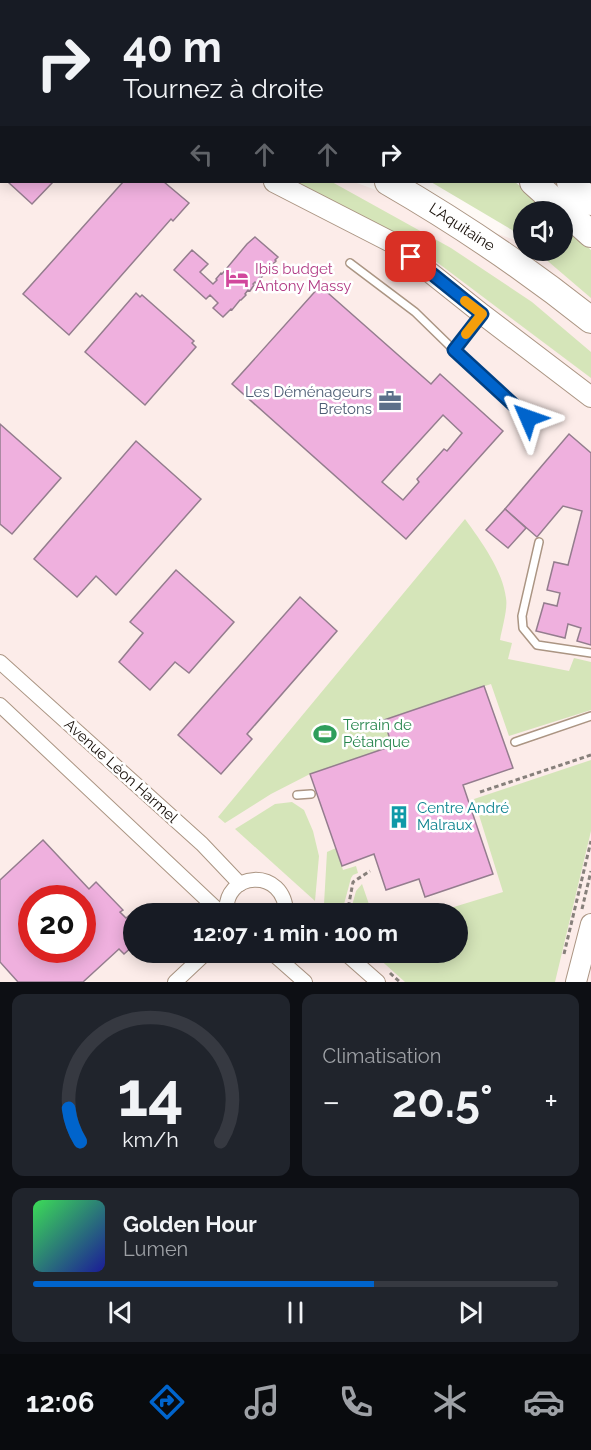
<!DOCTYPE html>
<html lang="fr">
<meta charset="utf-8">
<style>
:root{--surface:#171b24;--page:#20242c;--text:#f1f3f6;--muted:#9ea1a6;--line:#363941;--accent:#0064cc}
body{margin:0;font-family:Raleway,sans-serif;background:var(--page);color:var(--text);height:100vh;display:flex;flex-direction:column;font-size:22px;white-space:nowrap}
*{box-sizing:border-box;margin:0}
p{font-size:20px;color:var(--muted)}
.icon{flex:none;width:33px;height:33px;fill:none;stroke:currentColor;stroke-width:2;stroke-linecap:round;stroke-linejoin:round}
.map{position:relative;height:982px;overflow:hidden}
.panel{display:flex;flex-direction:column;gap:12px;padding:12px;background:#0d0f14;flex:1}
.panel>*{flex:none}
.guide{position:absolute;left:0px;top:0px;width:591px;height:183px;box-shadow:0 3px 15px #0003;background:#171b24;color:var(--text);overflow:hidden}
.controls{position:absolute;left:513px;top:201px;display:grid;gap:12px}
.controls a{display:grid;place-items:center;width:60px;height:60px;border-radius:50%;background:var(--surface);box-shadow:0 3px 15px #0003;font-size:30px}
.speed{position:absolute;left:18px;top:885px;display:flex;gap:12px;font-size:30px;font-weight:700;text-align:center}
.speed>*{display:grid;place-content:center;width:78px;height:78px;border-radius:50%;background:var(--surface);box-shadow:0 3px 15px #0003;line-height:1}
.speed .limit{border:9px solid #d22;background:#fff;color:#111}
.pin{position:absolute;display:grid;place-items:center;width:51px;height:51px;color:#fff;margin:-26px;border-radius:12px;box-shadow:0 3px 9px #0006}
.me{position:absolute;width:66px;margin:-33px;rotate:313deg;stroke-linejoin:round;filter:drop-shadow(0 0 4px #0008)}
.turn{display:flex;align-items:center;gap:21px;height:126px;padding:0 24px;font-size:27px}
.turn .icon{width:78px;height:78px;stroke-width:2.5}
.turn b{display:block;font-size:42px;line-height:51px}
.lanes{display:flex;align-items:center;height:57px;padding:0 24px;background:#0003;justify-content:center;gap:30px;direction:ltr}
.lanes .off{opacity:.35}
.big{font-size:45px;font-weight:700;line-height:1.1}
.panel .card{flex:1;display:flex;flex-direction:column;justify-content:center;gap:9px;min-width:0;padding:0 21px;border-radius:12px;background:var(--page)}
.panel .dial{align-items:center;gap:0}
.dial svg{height:156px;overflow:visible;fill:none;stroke:var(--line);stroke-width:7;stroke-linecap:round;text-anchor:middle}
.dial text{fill:var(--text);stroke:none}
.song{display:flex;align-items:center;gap:18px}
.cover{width:72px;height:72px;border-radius:9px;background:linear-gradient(135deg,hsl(130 70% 55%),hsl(240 70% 35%))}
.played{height:6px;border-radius:3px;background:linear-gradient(90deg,var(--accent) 65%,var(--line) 65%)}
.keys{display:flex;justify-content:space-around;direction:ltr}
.heat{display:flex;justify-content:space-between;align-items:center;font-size:33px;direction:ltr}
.panel .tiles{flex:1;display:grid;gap:12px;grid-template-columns:1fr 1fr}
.card:last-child{grid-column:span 2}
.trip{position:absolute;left:123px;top:903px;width:345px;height:60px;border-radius:30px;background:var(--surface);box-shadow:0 3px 15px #0003;font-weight:700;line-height:60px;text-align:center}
.tab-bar{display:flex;height:96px;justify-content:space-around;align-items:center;background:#090b0e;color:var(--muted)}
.tab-bar .icon{width:42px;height:42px}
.tab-bar .active{color:var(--accent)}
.tab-bar b{font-size:27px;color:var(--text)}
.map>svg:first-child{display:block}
.industrial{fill:#fcece9;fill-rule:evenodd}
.green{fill:#d5e5b9}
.building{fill:#efb0de;stroke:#947d8e;stroke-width:1.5;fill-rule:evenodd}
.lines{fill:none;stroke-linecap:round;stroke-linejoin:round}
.lane-casing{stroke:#ab9583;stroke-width:10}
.street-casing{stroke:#ab9583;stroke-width:16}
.secondary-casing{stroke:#ab9583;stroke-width:22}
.highway-casing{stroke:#ab9583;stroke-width:28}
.path{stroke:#87807b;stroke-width:3;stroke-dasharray:4.5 3;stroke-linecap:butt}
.lane{stroke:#fff;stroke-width:7}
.street{stroke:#fff;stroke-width:14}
.secondary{stroke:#fff;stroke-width:20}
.highway{stroke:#fff;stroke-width:26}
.route-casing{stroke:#004185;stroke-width:15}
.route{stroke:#0064cc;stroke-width:10}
.slow{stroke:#f59e0b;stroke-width:10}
.labels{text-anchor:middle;stroke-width:5;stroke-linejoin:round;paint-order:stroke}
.street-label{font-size:15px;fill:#160e08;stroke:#fff}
.hotel-label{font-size:15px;fill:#b23c85;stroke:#fff;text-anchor:start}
.service-label{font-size:15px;fill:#4e5e75;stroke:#fff;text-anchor:end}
.leisure-label{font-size:15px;fill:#27864d;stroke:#fff;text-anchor:start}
.culture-label{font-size:15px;fill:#0d838f;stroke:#fff;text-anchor:start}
</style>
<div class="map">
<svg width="591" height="982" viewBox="0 0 591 982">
<rect width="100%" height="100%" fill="#fef9f5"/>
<path class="industrial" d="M0,61h2v121h352l169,61 1,7 19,1 48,17v714h-591zM32,898h50v52h-50zM134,914h324v38h-324z"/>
<g class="green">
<path d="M0,0h304l1,1 -303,1 -1,5h-1z"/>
<path d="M294,182h38l119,66 81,54 59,50v26l-177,-133z"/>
<path d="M431,182h84l35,29 -26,1 -1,28 -11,-10z"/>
<path d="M563,223l28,27v48l-55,-47 26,-1z"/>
<path d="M465,519c16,22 38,52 41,79 2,11 -4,30 -6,42l12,3 -4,16 61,12 5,-13 17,4v48l-82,26 -18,-52 -107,36 8,26 -82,28 -39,20 -46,29 -7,-6z"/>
<path d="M591,760v71l-36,151h-150l-29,-26 -3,-3 85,-1v-38l-24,-1 69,-21 -29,-93z"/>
<path d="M292,802l12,8 9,21 6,25 -4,45 -80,-72 40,-25z"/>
<path d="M336,848l7,22 13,-4 2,7 -5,2 -2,3 -8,30c-8,1 -12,2 -19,-4l3,-52z"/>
<path d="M362,884l10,29h-22l6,-22z"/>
</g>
<g class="building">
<path d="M8,182h45l-21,22z"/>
<path d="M123,182h41l25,21 -16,18 -2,-2 -102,116 -46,-41z"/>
<path d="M255,237l23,20 -3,3 1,1 -5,5 -1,-1v3l-6,4 1,1 -4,5 -1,-1 -2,3 1,1 -3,2 -1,-1 -2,2 1,1 -4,6 -2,-1 -3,4 1,1 -5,5h-1l-8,10 -1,-1 -8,8 -10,-9 5,-5 -8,-8 -4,4 -32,-29 18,-20 16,14 -8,8 13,12 4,-4 -1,-1 5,-6 1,1 25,-30z"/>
<path d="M320,286l111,98 9,-10 63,57 -97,108 -174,-155zM443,415l19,18 -15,18 -3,-2 -27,30 2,3 -16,18 -21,-18z"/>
<path d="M136,293l4,4 2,-2 52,46 -2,2 4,4 -51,58 -60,-53z"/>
<path d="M0,424l61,54 -49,56 -12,-10z"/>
<path d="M569,434l22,19v192l-14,-4 4,-13 -13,-4 -3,14 -29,-7 8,-28 13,3 3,-13 -13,-3 7,-28 14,3 14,-54 -19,-5 -26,31 -32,-28z"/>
<path d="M136,441l65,58 -85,96 -20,-19 -19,21 -43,-38z"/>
<path d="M505,509l21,19 -18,20 -22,-18z"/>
<path d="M176,570l58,52 -45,51 -14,-11 -25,28 -31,-28 24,-29 -13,-11z"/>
<path d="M300,597l37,34 -90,103 5,5 -31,35 -43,-39z"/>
<path d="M484,686l29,82 -50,17 30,89 -68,23 -6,-18 -33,11 -12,-36 -32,12 -32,-92 82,-28 -8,-26z"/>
<path d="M43,840l46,49 7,-7 27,28 -3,2 6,6 5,-4 3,3v28l-10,9 -5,-5 -36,33h-65l-18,-20v-82zM32,898h50v52h-50z"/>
</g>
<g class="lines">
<g class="lane-casing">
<g id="lane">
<path d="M350,263l65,49 39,38"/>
<path d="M481,316l-27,34 74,69"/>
<path d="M539,542l-17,74 1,12 14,17 54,8"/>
<path d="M515,742l76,-26"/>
<path d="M297,795l14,-1"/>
</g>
</g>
<g class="street-casing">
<g id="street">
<path d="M0,662l202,182 38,40"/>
<path d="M0,705l222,209"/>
<path d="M227,914c-6,-43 59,-48 59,0"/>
<path d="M271,952l34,30"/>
<path d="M344,952l34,30"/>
<path d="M175,982l32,-30"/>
</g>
</g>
<g class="secondary-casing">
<g id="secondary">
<path d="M0,74h2"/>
<path d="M274,182l119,61 89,71 109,83"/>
<path d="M576,982l15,-58"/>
</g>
</g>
<g class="highway-casing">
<g id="highway">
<path d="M325,0l2,2"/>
<path d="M381,0l1,2"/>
<path d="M0,26l2,1"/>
<path d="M388,182c71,41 139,87 203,138"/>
<path d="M533,182l58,52"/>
<path d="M570,182l21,20"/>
</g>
</g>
<g class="path">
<path d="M480,792l111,-37"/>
<path d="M582,909l9,-38"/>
<path d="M347,914l6,-32 17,-11"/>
<path d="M564,954l27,-113"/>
<path d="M390,973l10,9"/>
</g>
<use href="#lane" class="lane"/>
<use href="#street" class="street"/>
<use href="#secondary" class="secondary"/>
<use href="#highway" class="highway"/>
</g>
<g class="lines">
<g class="route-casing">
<path id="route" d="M411,257l71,57 -28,36 74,68"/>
</g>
<use href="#route" class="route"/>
<path class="slow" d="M465,301l17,13 -16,20"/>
</g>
<defs>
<g id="hotel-bare" transform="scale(1.8)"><path d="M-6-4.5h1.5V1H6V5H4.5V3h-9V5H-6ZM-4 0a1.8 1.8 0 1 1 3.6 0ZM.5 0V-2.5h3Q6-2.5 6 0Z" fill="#d1479c" stroke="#fff" stroke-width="2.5" paint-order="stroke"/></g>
<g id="office-bare" transform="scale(1.8)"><path d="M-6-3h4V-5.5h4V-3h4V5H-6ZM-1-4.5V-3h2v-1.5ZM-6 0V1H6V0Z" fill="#5c6f8a" stroke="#fff" stroke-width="2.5" paint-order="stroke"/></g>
<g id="stadium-bare" transform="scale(1.8)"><path d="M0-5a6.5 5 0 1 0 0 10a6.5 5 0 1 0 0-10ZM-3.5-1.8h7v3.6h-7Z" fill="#2e9e5b" stroke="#fff" stroke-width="2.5" paint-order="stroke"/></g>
<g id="building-bare" transform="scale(1.8)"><path d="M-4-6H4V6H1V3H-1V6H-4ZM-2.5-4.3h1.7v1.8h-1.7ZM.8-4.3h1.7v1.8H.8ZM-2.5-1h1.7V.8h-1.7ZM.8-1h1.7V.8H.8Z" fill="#0f9aa8" stroke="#fff" stroke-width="2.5" paint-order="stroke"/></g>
</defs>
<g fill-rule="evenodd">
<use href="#hotel-bare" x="237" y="278"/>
<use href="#office-bare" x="390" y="401"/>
<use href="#stadium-bare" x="325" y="734"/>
<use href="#building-bare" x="399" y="817"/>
</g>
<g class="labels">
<g class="street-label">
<text transform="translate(462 227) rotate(33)" y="5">L'Aquitaine</text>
<text transform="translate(121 771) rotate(42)" y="5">Avenue Léon Harmel</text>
</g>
<g class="hotel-label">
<text x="255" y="274">Ibis budget<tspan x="255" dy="17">Antony Massy</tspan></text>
</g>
<g class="service-label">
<text x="372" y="397">Les Déménageurs<tspan x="372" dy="17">Bretons</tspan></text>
</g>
<g class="leisure-label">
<text x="343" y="730">Terrain de<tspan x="343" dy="17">Pétanque</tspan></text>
</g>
<g class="culture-label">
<text x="417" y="813">Centre André<tspan x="417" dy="17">Malraux</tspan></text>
</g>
</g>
</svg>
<div class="controls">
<a><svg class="icon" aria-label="sound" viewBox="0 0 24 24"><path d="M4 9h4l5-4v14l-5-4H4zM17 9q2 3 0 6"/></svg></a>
</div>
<div class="speed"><div class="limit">20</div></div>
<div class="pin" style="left:411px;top:257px;background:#d93025"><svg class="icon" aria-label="arrive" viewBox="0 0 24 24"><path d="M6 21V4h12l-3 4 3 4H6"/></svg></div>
<svg class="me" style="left:528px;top:418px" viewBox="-20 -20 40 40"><path d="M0-17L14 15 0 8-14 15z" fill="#0064cc" stroke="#fff" stroke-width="4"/></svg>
<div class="trip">12:07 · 1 min · 100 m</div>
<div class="guide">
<div class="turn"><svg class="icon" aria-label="right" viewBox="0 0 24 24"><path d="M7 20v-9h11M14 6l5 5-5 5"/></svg><div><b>40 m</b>Tournez à droite</div></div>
<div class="lanes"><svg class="icon off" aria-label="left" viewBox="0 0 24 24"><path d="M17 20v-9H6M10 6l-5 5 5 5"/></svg><svg class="icon off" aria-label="ahead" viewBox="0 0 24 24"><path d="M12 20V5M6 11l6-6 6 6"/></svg><svg class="icon off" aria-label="ahead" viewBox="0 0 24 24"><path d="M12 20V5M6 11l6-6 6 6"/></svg><svg class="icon" aria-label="right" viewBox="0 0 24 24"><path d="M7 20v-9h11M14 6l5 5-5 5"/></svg></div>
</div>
</div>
<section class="panel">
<div class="tiles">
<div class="card dial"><svg viewBox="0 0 100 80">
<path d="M14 69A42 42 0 1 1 86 69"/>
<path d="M14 69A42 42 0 0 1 8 52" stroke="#0064cc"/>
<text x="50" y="56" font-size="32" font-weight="700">14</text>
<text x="50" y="72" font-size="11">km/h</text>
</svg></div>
<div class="card"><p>Climatisation</p>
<div class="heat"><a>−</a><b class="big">20.5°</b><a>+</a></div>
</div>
<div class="card">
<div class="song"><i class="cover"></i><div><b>Golden Hour</b><p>Lumen</p></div></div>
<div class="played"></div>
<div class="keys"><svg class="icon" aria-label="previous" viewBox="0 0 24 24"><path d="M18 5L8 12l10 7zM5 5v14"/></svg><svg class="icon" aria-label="pause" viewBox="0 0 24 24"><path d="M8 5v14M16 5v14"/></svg><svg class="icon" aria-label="next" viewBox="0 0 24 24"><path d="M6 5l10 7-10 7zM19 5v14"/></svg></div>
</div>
</div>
</section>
<nav class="tab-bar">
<b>12:06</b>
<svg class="icon active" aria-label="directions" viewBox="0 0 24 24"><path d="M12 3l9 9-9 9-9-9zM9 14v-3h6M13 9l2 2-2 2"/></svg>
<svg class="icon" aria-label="music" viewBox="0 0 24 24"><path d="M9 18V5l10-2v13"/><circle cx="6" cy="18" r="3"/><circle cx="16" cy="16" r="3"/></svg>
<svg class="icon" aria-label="phone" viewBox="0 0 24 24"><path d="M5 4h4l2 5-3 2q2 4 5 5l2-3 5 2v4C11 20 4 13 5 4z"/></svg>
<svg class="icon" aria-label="climate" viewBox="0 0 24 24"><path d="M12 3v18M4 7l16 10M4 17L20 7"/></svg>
<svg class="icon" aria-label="car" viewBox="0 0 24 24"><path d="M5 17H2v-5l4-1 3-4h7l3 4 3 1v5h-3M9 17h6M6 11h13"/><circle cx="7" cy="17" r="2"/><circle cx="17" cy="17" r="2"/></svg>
</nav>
